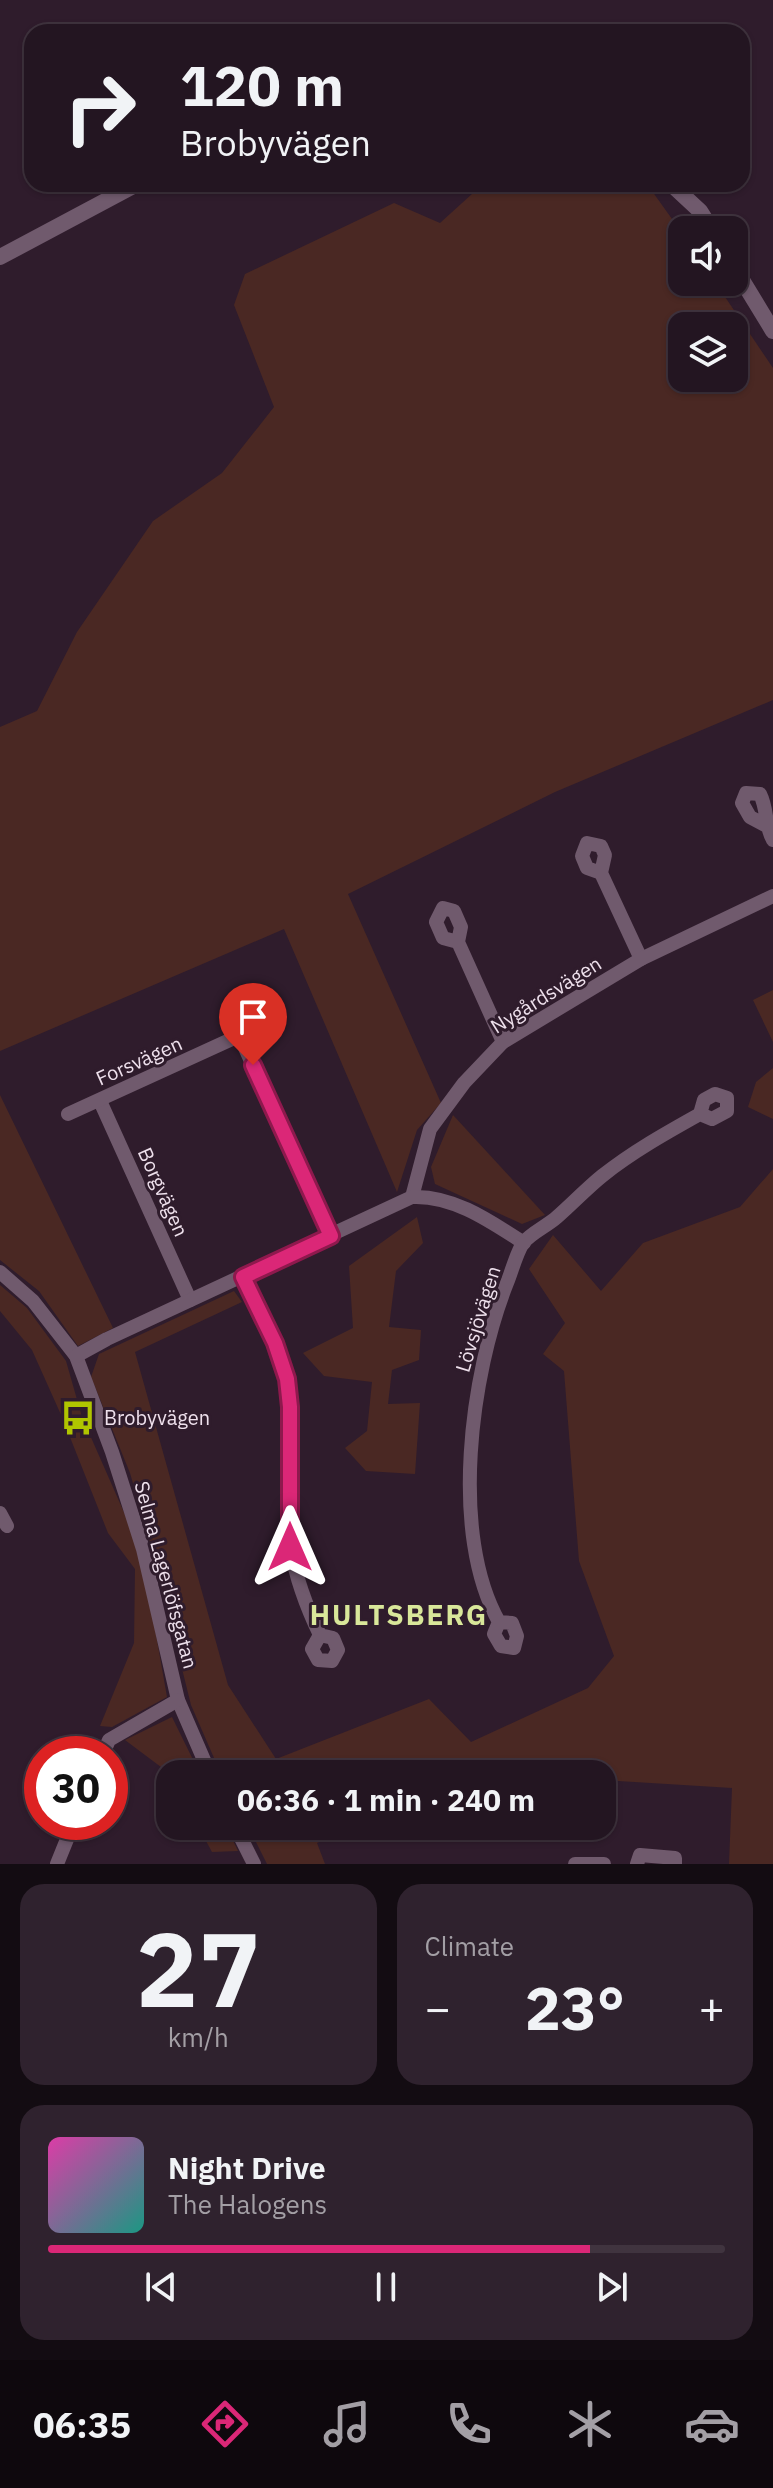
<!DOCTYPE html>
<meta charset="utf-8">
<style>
:root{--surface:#231521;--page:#2f222e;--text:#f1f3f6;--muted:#a39fa5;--line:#40343f;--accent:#db2777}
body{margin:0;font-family:"IBM Plex Sans",sans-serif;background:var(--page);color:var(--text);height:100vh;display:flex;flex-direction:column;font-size:30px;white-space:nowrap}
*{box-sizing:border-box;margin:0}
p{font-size:26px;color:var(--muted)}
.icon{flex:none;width:44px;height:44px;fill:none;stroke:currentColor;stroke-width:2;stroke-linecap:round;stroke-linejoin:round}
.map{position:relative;height:1864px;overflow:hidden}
.drawer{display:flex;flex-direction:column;gap:20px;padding:20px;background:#130c12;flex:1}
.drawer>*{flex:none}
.hud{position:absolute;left:24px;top:24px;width:726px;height:168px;border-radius:24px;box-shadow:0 2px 6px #0004,0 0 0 2px var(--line);background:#231521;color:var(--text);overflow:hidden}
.buttons{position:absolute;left:668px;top:216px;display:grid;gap:16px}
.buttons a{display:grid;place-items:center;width:80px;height:80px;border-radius:16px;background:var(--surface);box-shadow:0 2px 6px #0004,0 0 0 2px var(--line);font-size:40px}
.speed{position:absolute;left:24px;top:1736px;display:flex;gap:16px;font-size:40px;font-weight:700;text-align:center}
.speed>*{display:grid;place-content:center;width:104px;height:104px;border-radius:50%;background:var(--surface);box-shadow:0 2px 6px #0004,0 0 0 2px var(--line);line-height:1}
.speed .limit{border:12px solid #d22;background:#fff;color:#111}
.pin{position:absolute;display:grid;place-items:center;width:68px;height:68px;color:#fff;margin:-82px -34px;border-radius:50% 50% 50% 0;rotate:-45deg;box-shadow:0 0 8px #0007}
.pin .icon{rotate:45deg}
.me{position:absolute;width:88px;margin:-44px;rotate:0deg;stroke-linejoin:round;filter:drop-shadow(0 0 6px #0008)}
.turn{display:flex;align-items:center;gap:28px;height:168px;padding:0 24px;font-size:36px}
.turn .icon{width:104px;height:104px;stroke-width:2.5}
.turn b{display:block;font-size:56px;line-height:68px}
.big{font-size:60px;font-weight:700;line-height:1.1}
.drawer .tile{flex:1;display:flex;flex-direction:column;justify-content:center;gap:12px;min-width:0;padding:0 28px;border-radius:24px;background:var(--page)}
.drawer .dial{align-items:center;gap:0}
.dial b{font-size:104px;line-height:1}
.song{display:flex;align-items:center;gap:24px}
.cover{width:96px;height:96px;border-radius:12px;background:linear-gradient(135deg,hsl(320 70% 55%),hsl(170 70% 35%))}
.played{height:8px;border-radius:4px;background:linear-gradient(90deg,var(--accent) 80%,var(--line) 80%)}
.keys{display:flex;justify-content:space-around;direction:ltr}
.heat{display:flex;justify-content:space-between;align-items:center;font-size:44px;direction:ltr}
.drawer .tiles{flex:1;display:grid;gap:20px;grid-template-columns:1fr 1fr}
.tile:last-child{grid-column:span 2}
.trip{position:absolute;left:156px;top:1760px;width:460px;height:80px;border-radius:24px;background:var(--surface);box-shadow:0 2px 6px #0004,0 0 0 2px var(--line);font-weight:700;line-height:80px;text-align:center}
.tab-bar{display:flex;height:128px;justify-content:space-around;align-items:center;background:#0e080d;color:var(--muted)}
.tab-bar .icon{width:56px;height:56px}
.tab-bar .on{color:var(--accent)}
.tab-bar b{font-size:36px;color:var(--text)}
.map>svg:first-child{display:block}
.green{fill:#4a2823;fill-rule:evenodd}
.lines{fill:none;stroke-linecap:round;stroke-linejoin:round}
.minor{stroke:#705a6d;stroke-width:14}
.tertiary{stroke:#705a6d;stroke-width:16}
.route-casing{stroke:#8e194d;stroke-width:20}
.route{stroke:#db2777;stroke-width:14}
.labels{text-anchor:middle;stroke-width:6;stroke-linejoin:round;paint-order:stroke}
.street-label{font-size:20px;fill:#eee0ec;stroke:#2f1c2c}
.poi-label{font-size:20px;fill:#eee0ec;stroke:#2f1c2c;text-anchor:start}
.district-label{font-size:28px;font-weight:bold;letter-spacing:2px;fill:#d9e79a;stroke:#2f1c2c}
</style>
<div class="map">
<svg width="773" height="1864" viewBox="0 0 773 1864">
<rect width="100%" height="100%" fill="#2f1c2c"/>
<g class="green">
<path d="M483,184h164l35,49v49h33l58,86v332l-218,92 -207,102 93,209 -24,27 -20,62 -113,-263 -284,122v-324l37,-16 40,-79 76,-111 69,-48 52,-66 -40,-102 11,-31 149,-71 46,20zM682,326h52v52h-52z"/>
<path d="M773,990v52l-20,-42z"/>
<path d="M773,1068v51l-25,-12 8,-25z"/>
<path d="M0,1095l113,233 -35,18 -39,-55 -39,-31z"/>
<path d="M453,1115l92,100 -23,9 -87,-40 -4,-17z"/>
<path d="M773,1169v695h-44l3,-76 -130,-8v-6h-381l-30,-69 -36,-145 -25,-87 -39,-96 8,-23 135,-63 8,11 -107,50 93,333 48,74 153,-60 42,43 117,-54 26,-32 -35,-95 -15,-190 -21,-17 22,-31 -36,-54 24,-34 48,56 42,-48 97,-36z"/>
<path d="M417,1217l6,26 -27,28 -7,56 32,3 -2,30 -27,10 -4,34 32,-1 -5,71 -49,-3 -21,-23 22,-17 5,-49 -48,-6 -21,-23 50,-25 -4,-62z"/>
<path d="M0,1285l27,23 39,53 16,56 48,109 15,46 22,125 -55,30 -12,-1 34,-83 1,-74 -27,-36 -46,-116 -30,-67 -32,-39z"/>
<path d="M172,1717l28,57h-30v3l-5,-7 -40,-30z"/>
<path d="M198,1826h28l12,25 -26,1z"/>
<path d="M248,1826h105l-36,17 8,21h-58z"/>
</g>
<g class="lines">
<g class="minor">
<path d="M765,825l-15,-8 -8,-14 4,-10 14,1c8,16 4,30 13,46"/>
<path d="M601,873l-14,-5 -5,-12 5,-13 14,3 4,9 -4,18 40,86"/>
<path d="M458,942l3,-15 -7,-16 -11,-3 -7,14 7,16 15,4 45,100"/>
<path d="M240,1037l91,199"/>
<path d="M100,1101l90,199"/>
<path d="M68,1114l201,-92"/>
<path d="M412,1197l18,-68 34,-46 39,-41 138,-83 132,-63"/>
<path d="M0,1272l33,29 43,55 36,96 31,97 35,151 32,74"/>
<path d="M243,1277c16,33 36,66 44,101 13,54 -5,116 4,171 5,30 16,59 29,86l-8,14 6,11 14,1 6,-11 -5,-12 -13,-3"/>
<path d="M76,1356l31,-17 305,-142c41,-2 78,24 112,46"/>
<path d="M0,1513l7,13"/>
<path d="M499,1622l13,1 5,13 -3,12 -13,-2 -7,-12 5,-12c-50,-88 -28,-249 8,-339 5,-12 9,-29 16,-40 8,-10 24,-17 34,-26 15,-13 29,-28 45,-41 30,-24 64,-43 98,-62l12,5 15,-8v-13l-12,-4 -11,6 -4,14"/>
<path d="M103,1754l6,-14 69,-40"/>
<path d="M235,1826l19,38"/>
<path d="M57,1864l17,-42"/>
<path d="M575,1864h29"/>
<path d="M637,1864l3,-9 35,3v6"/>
</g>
<g class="tertiary">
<path d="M671,184l29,27 12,19"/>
<path d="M0,257l137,-73"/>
<path d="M734,267l39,64"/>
</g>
</g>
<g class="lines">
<g class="route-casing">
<path id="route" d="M253,1065l78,171 -88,41 32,66 12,36 3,28v140"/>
</g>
<use href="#route" class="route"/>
</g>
<defs>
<g id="bus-bare" transform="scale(2.76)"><path d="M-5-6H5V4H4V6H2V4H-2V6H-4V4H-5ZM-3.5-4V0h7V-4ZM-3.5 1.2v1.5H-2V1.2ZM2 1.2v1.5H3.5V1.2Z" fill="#b0c500" stroke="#2f1c2c" stroke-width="2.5" paint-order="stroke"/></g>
</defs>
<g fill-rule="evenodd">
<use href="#bus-bare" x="78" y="1418"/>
</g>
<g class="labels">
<g class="street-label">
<text transform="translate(546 995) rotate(-32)" y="7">Nygårdsvägen</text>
<text transform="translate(139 1061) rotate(-24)" y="7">Forsvägen</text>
<text transform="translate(163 1192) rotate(66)" y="7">Borgvägen</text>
<text transform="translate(478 1319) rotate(-73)" y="7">Lövsjövägen</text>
<text transform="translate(166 1575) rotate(75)" y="7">Selma Lagerlöfsgatan</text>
</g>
<g class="poi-label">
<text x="104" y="1425">Brobyvägen</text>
</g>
<g class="district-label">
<text x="399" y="1625">HULTSBERG</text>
</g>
</g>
</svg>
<div class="buttons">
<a><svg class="icon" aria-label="sound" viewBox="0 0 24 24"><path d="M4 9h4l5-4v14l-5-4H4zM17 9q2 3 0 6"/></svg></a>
<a><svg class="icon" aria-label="layers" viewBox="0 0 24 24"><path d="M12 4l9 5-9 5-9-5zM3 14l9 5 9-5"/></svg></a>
</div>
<div class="speed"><div class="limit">30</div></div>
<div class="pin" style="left:253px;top:1065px;background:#d93025"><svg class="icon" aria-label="arrive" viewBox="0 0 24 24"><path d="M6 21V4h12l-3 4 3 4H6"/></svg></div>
<svg class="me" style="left:290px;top:1547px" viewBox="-20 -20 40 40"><path d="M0-17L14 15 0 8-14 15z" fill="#db2777" stroke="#fff" stroke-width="4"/></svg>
<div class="trip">06:36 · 1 min · 240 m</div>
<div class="hud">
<div class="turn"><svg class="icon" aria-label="right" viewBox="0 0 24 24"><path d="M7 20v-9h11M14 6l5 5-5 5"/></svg><div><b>120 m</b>Brobyvägen</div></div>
</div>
</div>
<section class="drawer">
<div class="tiles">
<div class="tile dial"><b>27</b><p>km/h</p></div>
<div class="tile"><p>Climate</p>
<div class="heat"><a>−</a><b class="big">23°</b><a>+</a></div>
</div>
<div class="tile">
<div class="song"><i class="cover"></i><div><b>Night Drive</b><p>The Halogens</p></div></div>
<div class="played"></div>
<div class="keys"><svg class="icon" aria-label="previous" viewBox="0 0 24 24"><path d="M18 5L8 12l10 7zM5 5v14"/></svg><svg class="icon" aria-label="pause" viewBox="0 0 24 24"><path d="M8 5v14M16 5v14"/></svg><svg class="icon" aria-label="next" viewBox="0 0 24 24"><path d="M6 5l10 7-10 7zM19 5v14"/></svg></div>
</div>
</div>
</section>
<nav class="tab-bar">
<b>06:35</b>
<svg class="icon on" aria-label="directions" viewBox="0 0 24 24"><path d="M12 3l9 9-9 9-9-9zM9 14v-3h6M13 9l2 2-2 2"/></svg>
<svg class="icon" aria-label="music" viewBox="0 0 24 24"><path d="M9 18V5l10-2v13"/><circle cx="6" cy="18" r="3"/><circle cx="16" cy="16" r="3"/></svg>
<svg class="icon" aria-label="phone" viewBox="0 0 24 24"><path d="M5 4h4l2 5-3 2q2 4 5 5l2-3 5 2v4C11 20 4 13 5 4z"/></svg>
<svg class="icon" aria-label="climate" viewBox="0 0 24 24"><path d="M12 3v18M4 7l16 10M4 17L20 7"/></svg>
<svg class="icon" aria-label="car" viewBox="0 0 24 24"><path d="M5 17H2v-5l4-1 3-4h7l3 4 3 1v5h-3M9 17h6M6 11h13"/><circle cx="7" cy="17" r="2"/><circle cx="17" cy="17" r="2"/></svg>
</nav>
